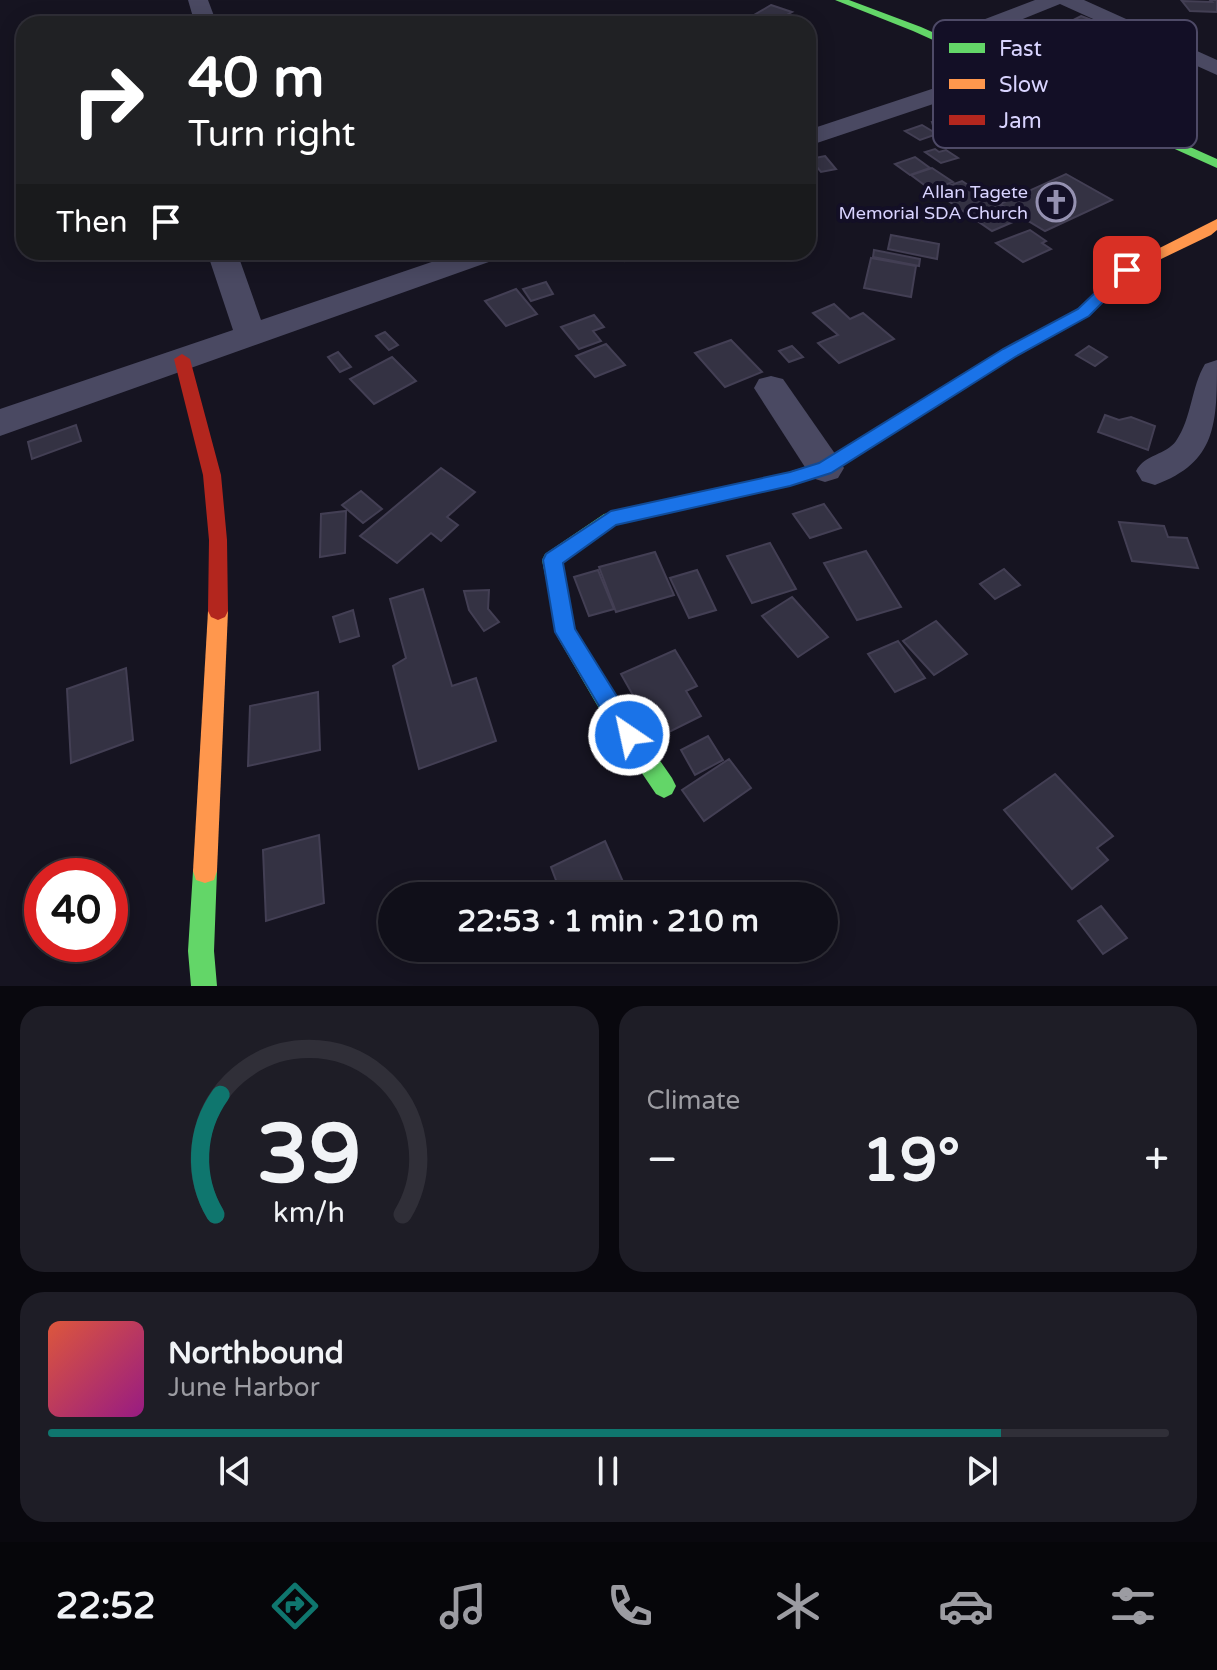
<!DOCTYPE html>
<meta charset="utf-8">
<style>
:root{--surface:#100f19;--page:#1e1d26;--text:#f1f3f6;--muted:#9c9ca2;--line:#302f38;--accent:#0f766e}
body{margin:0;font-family:"Varela Round",sans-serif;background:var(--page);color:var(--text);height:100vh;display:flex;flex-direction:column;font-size:30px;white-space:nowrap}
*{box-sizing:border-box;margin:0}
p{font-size:26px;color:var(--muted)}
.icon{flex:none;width:44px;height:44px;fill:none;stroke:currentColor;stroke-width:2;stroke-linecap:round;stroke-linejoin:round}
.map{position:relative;height:986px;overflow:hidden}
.drawer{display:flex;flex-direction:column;gap:20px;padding:20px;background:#09080e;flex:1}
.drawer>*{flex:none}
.banner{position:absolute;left:16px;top:16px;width:800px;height:244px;border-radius:24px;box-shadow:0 4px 20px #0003,0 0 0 2px var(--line);background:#202124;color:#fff;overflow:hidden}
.speed{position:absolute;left:24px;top:858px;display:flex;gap:16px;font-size:40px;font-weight:700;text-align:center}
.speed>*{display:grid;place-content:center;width:104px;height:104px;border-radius:50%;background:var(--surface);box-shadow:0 4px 20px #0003,0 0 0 2px var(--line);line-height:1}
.speed .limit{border:12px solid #d22;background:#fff;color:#111}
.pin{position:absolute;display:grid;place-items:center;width:68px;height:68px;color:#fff;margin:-34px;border-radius:16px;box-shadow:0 4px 12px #0006}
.me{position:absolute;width:88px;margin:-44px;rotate:326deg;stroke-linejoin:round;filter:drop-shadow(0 0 6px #0008)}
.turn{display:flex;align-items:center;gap:28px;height:168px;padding:0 40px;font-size:36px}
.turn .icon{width:104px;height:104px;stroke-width:2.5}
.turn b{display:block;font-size:56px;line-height:68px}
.then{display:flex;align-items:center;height:76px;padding:0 40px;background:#0003;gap:16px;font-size:30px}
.big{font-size:60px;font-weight:700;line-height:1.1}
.drawer .widget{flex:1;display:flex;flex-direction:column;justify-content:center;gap:12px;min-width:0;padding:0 28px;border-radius:24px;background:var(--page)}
.drawer .dial{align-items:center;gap:0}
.dial svg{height:208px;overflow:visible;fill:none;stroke:var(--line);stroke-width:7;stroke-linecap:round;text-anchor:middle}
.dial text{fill:var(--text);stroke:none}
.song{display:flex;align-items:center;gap:24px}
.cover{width:96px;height:96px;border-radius:12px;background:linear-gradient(135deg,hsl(10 70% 55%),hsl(310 70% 35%))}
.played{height:8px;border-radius:4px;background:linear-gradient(90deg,var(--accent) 85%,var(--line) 85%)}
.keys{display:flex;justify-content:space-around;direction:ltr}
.heat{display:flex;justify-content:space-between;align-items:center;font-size:44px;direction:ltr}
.drawer .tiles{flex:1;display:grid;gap:20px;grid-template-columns:1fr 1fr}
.widget:last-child{grid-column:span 2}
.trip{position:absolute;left:378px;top:882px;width:460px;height:80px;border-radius:40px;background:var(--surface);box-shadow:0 4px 20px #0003,0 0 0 2px var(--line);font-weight:700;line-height:80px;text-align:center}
.dock{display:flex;height:128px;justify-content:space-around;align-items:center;background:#06060a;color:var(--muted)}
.dock .icon{width:56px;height:56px}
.dock .selected{color:var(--accent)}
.dock b{font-size:36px;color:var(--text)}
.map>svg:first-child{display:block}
.building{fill:#343243;stroke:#433f54;stroke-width:2}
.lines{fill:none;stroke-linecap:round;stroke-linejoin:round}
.street{fill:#4a4962;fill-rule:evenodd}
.fast{fill:#63d668;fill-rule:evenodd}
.slow{fill:#ff974d;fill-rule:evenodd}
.jam{fill:#b3261e;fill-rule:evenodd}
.route{fill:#1a73e8;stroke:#114b97;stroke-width:2}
.labels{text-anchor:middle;stroke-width:8;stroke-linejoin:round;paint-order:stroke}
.far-poi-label{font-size:18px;fill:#d9d4ff;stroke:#130f26;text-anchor:end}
.key{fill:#130f26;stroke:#4e4a67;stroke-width:2}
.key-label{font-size:22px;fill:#d9d4ff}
</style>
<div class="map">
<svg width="1217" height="986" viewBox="0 0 1217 986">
<rect width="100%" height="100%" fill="#161421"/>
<g class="building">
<path d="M1210,0h7v12l-27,-1 -8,-10 30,1z"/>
<path d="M771,5l21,7 -18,10 -20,-7z"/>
<path d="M1081,16l29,11 -4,2 6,2 -8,4 -6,-2 -46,25 -30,-12z"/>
<path d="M944,120l12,1 4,12 -25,-1 -3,-10 13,1z"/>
<path d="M922,125l15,9 -17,6 -15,-9z"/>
<path d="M935,149l4,3 7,-2 12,8 -17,5 -16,-11z"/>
<path d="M825,156l11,13 -15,3 -11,-13z"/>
<path d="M915,157l15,11 -20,7 -15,-11z"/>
<path d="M932,168l21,14 -22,8 -20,-15z"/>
<path d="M1066,174l46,26 -67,31 -45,-27z"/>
<path d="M962,181l58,38 -28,12 -58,-40z"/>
<path d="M1030,230l16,11 -4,2 9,6 -28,13 -27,-19z"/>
<path d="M891,235l48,9 -2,15 -49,-10z"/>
<path d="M874,250l46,9 -1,7 -46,-9z"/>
<path d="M617,252h29l2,2 -23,7z"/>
<path d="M871,258l45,8 -5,31 -47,-9z"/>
<path d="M546,282l7,12 -22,7 -8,-12z"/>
<path d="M516,289l21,25 -31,12 -21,-25z"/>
<path d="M834,304l16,15 13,-6 31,26 -55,24 -21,-20 20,-8 -25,-22z"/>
<path d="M594,315l10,12 -11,4 8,10 -22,8 -18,-22z"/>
<path d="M385,332l13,13 -9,5 -13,-14z"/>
<path d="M731,340l31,32 -37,15 -30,-34z"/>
<path d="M606,344l19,21 -30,12 -19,-21z"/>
<path d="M792,346l11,11 -14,5 -10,-11z"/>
<path d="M1089,346l18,11 -12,9 -19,-11z"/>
<path d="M338,352l13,15 -11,5 -12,-15z"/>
<path d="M392,357l24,24 -42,23 -24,-25z"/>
<path d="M1105,415l14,5 12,-3 24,9 -7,24 -50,-18z"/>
<path d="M76,425l5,16 -49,18 -4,-17z"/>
<path d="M441,468l34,24 -28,25 11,8 -17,16 -10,-8 -34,30 -37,-27z"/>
<path d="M361,491l21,18 -19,14 -21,-18z"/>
<path d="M824,504l17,24 -31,10 -17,-24z"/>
<path d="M346,511l-1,42 -25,4 1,-43z"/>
<path d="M1119,522l45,4 4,11 19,1 11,30 -66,-7z"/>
<path d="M770,543l26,46 -44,14 -25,-47z"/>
<path d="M866,551l35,56 -44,13 -33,-57z"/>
<path d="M655,552l19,43 -58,17 -17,-45z"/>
<path d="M1004,569l16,16 -25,14 -15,-15z"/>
<path d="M598,570l16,39 -25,7 -15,-39z"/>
<path d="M697,570l19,40 -27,8 -19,-40z"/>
<path d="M423,589l29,97 24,-8 20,63 -77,28 -26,-103 13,-8 -16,-59z"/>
<path d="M489,590l-1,19 11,13 -15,9 -15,-21 -5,-19z"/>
<path d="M792,597l36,40 -30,20 -36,-41z"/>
<path d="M353,610l6,26 -19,6 -7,-25z"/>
<path d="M936,621l31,33 -33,21 -31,-34z"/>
<path d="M898,641l27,37 -30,14 -27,-38z"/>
<path d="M675,650l22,36 -11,5 15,25 -44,22 -36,-64z"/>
<path d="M126,668l7,72 -62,23 -4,-74z"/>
<path d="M318,692l2,58 -72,16 2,-60z"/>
<path d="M708,736l15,24 -28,15 -14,-25z"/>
<path d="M729,759l22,29 -47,33 -22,-31z"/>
<path d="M1055,774l58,62 -16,12 11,12 -36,29 -68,-79z"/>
<path d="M319,835l5,68 -58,18 -3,-71z"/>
<path d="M605,841l19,43 -26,12h-36l-11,-29z"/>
<path d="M1101,906l26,32 -24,16 -25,-33z"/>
</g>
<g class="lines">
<g class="street">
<path d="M188,0h20l9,24h-22z"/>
<path d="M1035,0h49l133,60v15l-157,-71 -106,43h-16l-3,-5 3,-5z"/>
<path d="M1002,61l8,2 3,5 -29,19 -176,59v-16l160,-53z"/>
<path d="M207,252h30l24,68 200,-68h44l-5,6 -500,178v-27l233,-79z"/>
<path d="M1217,360c0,64 0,102 -62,125l-13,-4 -6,-10c9,-17 30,-16 40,-30 16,-23 15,-54 29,-77z"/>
<path d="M771,376l12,3 55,79 6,10 -6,10 -13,4 -13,-4 -58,-90 5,-9z"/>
</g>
<g class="fast">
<path d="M835,0h14l72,27 296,132v9l-304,-137z"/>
<path d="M774,476l6,2 3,5 -3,5 -164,37 -54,38 13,67 45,73 52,75 4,8 -4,8 -8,4 -8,-4 -52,-77 -46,-79 -16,-78 3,-6 59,-40z"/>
<path d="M205,859l9,3 3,9 -3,80 3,35h-26l-3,-35 5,-80 3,-9z"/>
</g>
<g class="slow">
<path d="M1217,219v11l-6,5 -79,38 -44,42 -73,42 -184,116 -57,17 -6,-2 -3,-5 3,-5 51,-15 184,-114 75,-40 44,-42z"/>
<path d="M218,602l7,3 3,6 -11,260 -3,9 -9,3 -9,-3 -3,-9 15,-260 3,-6z"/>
</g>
<path class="jam" d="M182,354l8,5 31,116 6,65 1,71 -3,6 -7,3 -7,-3 -3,-6 1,-71 -6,-65 -29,-116z"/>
</g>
<path class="route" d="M1127,266l5,1v6l-43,43 -74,41 -184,116 -41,13 -174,39 -53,38 12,66 66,106 -4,8 -8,3 -8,-3 -66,-111 -12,-72 3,-6 65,-43 179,-39 29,-9 184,-114 75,-40 44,-42z"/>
<defs>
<g id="church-ring" transform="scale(2)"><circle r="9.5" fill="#130f26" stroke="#9591b1" stroke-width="1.5"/><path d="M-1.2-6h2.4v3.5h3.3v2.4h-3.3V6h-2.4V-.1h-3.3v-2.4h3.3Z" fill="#9591b1"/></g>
</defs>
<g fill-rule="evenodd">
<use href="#church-ring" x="1056" y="202"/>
</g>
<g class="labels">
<g class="far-poi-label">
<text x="1028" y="198">Allan Tagete<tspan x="1028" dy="21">Memorial SDA Church</tspan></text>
</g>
</g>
<rect x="933" y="20" width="264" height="128" rx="12" class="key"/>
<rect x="949" y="43" width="36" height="10" fill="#63d668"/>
<rect x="949" y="79" width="36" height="10" fill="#ff974d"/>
<rect x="949" y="115" width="36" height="10" fill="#b3261e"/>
<g class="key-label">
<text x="999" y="56">Fast</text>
<text x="999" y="92">Slow</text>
<text x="999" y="128">Jam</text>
</g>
</svg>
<div class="speed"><div class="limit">40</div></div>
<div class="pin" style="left:1127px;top:270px;background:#d93025"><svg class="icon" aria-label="arrive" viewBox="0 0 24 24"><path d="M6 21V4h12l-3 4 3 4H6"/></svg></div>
<svg class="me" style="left:629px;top:735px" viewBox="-20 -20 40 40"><circle r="17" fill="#1a73e8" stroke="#fff" stroke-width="3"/><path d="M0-11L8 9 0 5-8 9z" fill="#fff"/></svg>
<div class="trip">22:53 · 1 min · 210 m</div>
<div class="banner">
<div class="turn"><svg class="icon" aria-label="right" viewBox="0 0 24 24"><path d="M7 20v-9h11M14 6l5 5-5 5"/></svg><div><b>40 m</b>Turn right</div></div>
<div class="then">Then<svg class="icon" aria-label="arrive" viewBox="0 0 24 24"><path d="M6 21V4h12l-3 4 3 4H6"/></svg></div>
</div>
</div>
<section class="drawer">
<div class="tiles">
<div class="widget dial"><svg viewBox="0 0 100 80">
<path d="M14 69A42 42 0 1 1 86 69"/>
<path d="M14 69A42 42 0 0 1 16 23" stroke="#0f766e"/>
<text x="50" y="56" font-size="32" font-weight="700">39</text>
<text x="50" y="72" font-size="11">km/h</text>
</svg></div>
<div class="widget"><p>Climate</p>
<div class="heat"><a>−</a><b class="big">19°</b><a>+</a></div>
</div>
<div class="widget">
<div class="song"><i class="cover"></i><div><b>Northbound</b><p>June Harbor</p></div></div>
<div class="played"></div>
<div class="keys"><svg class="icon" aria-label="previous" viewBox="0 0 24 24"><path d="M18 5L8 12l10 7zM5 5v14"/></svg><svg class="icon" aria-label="pause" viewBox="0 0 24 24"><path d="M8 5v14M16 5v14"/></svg><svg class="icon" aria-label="next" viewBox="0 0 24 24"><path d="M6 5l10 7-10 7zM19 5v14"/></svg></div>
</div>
</div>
</section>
<nav class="dock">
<b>22:52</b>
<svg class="icon selected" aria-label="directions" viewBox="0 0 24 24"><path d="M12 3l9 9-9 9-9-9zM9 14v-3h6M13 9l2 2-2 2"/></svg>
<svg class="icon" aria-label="music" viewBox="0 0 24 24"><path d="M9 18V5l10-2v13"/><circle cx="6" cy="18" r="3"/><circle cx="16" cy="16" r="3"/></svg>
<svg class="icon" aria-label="phone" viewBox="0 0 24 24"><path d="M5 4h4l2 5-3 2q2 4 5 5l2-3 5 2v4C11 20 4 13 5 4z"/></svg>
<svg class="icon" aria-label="climate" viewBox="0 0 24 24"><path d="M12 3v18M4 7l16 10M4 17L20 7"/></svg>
<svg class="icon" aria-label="car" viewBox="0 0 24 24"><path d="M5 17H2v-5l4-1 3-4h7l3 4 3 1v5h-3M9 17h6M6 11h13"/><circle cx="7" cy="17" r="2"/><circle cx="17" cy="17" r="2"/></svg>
<svg class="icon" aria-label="filters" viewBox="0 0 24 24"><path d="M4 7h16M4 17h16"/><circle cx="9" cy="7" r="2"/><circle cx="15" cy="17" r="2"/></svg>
</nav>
